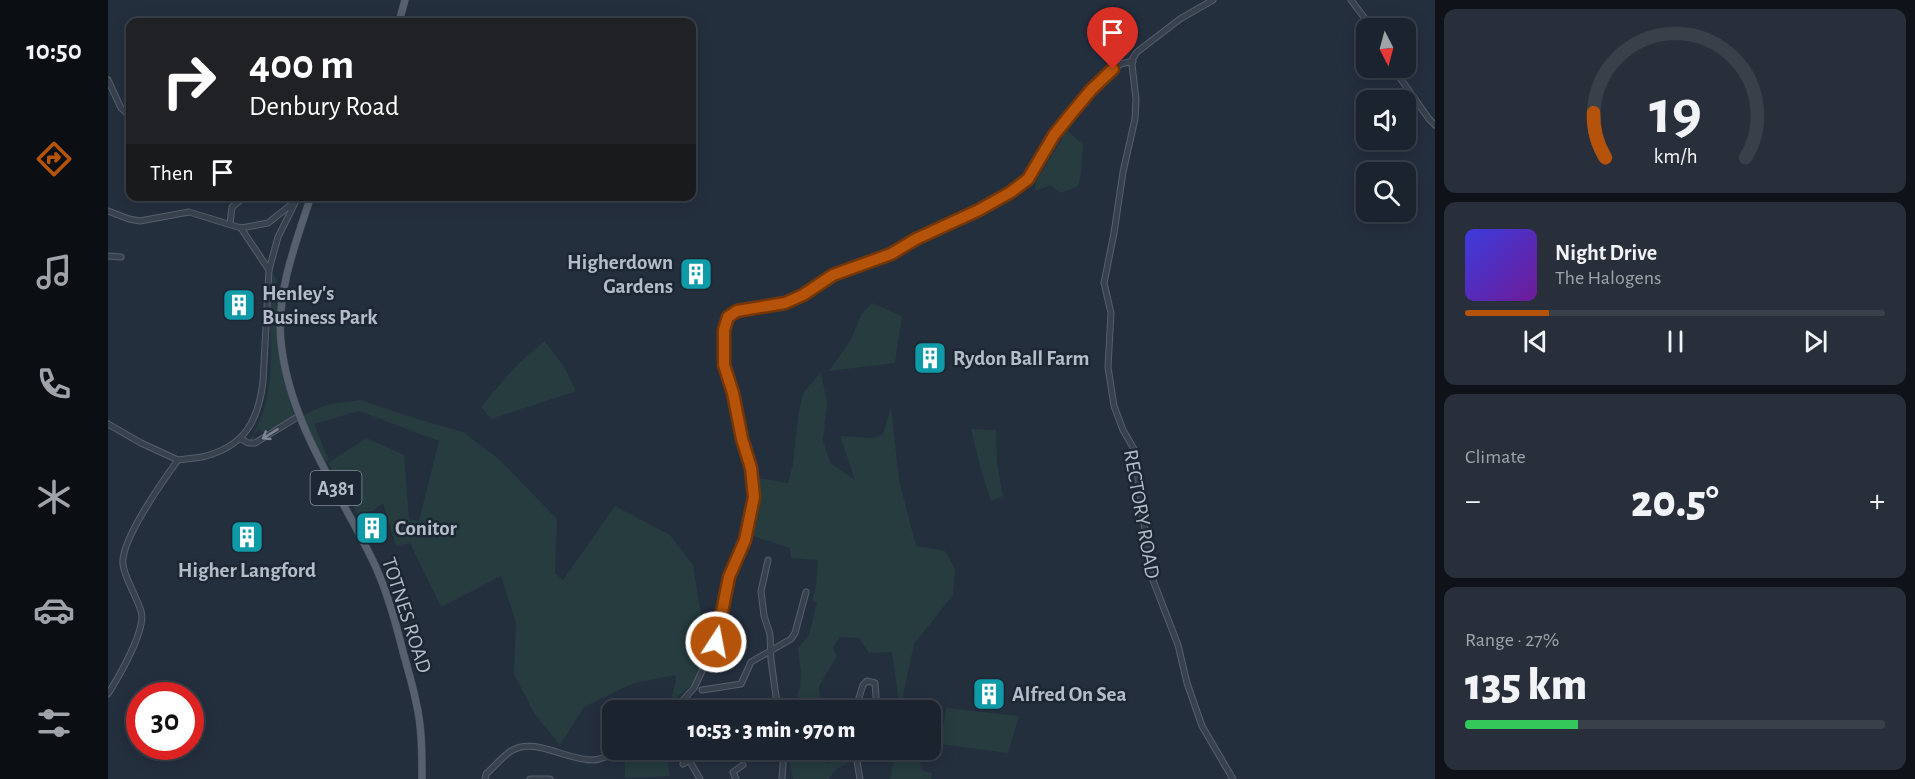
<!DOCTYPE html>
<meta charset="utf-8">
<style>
:root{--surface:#1b232e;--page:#282f3a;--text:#f1f3f6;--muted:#a0a4aa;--line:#39404a;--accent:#b45309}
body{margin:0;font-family:"Alegreya Sans",sans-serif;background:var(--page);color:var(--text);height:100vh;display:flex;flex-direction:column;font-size:22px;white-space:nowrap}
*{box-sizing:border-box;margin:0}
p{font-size:20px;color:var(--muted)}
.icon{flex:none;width:33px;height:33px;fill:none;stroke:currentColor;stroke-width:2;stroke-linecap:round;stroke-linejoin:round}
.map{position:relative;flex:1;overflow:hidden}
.drawer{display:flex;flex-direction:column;gap:9px;padding:9px;background:#0f1319;width:480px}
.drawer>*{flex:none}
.banner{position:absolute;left:18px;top:18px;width:570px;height:183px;border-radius:12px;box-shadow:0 3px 15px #0003,0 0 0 2px var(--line);background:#202124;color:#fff;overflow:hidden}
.needle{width:39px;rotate:174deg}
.controls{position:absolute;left:1248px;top:18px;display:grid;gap:12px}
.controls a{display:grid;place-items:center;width:60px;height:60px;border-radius:12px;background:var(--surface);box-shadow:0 3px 15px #0003,0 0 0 2px var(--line);font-size:30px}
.speed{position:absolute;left:18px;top:682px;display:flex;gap:12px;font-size:30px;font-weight:700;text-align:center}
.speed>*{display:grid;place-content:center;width:78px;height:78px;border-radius:50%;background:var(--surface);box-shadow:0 3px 15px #0003,0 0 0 2px var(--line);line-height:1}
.speed .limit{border:9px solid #d22;background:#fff;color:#111}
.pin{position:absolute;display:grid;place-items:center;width:51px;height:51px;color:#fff;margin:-62px -26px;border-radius:50% 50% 50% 0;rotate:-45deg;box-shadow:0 0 6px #0007}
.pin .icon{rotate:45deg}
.me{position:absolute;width:66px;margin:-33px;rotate:11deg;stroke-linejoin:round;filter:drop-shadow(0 0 4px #0008)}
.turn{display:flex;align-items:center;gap:21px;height:126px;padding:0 24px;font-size:27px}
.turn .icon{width:78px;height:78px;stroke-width:2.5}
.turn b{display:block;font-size:42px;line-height:51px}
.then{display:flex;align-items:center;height:57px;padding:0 24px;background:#0003;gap:12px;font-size:22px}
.big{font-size:45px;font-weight:800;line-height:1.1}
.drawer .card{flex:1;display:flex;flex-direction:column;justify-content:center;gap:9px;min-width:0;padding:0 21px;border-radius:12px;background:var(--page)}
.drawer .dial{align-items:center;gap:0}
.dial svg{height:156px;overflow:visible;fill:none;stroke:var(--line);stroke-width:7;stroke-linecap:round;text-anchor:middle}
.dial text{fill:var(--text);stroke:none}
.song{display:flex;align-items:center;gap:18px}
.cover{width:72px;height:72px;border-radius:9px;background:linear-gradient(135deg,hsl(240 70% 55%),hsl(280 70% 35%))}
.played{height:6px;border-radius:3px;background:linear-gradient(90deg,var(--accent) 20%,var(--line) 20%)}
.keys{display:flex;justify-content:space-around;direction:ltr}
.heat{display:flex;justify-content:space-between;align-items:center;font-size:33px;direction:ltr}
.charge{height:9px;border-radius:4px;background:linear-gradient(90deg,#34c759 27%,var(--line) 0)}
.trip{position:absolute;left:494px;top:700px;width:339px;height:60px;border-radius:12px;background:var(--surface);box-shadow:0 3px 15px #0003,0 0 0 2px var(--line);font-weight:800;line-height:60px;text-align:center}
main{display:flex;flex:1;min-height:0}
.tab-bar{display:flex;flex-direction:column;width:108px;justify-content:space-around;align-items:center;background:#0b0e12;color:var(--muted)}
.tab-bar .icon{width:42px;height:42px}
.tab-bar .selected{color:var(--accent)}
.tab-bar b{font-size:27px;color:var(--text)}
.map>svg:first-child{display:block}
.green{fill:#263c3f}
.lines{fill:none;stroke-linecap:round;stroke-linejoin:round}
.minor-casing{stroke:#565f6c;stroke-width:7}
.major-casing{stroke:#414a57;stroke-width:8}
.minor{stroke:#38414e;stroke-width:5}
.major{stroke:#56606e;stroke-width:7}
.oneway{stroke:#7c8592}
.route-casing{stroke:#753606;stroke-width:15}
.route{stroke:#b45309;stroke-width:10}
.labels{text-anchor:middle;stroke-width:5;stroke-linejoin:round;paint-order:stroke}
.shield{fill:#1d2633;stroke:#878f9c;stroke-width:1.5}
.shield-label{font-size:20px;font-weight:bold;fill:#b4bcc9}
.poi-label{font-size:21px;font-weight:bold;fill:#b4bcc9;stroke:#1d2633;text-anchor:start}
.street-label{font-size:21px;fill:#b4bcc9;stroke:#1d2633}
</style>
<main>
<nav class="tab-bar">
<b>10:50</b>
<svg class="icon selected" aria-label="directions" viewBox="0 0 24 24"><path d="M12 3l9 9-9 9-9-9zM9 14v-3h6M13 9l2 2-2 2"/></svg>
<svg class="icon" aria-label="music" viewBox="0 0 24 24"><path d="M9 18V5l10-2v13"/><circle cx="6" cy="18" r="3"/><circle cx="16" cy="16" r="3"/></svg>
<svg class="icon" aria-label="phone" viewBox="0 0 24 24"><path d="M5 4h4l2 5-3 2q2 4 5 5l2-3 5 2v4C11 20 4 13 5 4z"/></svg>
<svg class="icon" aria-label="climate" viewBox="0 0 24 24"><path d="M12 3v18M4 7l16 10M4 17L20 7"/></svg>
<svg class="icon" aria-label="car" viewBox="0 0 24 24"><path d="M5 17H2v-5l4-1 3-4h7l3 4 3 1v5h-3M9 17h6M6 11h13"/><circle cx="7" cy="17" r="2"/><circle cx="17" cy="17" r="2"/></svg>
<svg class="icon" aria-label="filters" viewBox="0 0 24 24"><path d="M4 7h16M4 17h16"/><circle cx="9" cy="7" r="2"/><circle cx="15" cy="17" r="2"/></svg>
</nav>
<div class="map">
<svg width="1327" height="779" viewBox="0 0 1327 779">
<rect width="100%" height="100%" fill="#242f3e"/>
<g class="green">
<path d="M959,130l16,15 -2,29 -3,12 -17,7 -11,-8 -14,6 -1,-8z"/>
<path d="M165,273l4,7 -2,8h5c-7,43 0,87 15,128l-13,8 -20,8 -3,-3 -6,6 2,3 -5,1c34,-53 14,-109 23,-166z"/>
<path d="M764,303l30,13 -7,47 -66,8 22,-31 10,-25z"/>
<path d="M436,341l19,24 13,26 -85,28 -10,-12 32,-38z"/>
<path d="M713,372l6,31 -4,37 3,11 5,13 24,16 -15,-44 34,2 9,-4 8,-27 8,73 17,66 29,5 10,18 -2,26 -39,49 -14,66 -8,-58 -23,1 -10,-15 -19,-1 -7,11 4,8 -18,30 2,25h-22l-2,-17 3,-5 1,-16 -3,-25 11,-13 8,-33 -5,-2 4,-13 2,-27 -27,-2 -1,-10 -37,-12 6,-35 -2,-23 31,5 5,-19 5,-48 5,-23z"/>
<path d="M252,400l54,18 49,14 37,28 57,59 -2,54 8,7 52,-74 55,29 23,30 8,50 13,15 -15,46 -10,11 -19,16 6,-22 -1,-6 -41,8 -50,24 -24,38 -26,-32 -20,-39 2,-51 -15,-47 -60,31 -31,-64 -14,3 -13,-43 -22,17 -33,-57 38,-25 38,17 5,64 10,2 20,-80 -80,-30 -45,13 15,36 -3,2 -2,-1 -23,-45 25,-11z"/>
<path d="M863,429l25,1 1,33 6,33 -12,5 -10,-31z"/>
<path d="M838,708l73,8 -11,37 -68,-9z"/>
<path d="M555,750l3,2 4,24 -45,2v-24z"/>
<path d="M688,750h23l8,13 25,-7 1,4 -18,10 -6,9h-36l-4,-20z"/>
<path d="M788,750h18l9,21 9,2 -1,6h-41z"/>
</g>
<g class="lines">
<g class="minor-casing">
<g id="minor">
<path d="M1105,0l-33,19 -43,33 -4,6 -1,7 4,34 -1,20 -12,53 -9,61 -10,50 7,30 -3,54 6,39 9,24 11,19 17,126 27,70 9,38 15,43 31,53"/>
<path d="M1243,0l21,28"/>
<path d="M1285,68l36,51 6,6"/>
<path d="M0,80l13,28 9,8"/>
<path d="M0,211l21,8 11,2 49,-9 52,16 27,-5 29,-23 7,-4"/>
<path d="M122,224l2,-17 14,-11"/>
<path d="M133,228l28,42"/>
<path d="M0,256l13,1"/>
<path d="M0,424l33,19 37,17"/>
<path d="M133,439l7,4h7l44,-27"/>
<path d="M660,560l-7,31 3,25 6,18 1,26 7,51"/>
<path d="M594,690l39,-6 10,-22 40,-23 4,-6 11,-41"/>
<path d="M0,694c10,-16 39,-65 33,-83 -4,-14 -17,-34 -18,-47 -3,-23 41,-85 55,-104 8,-1 16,-2 24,-3 42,-10 56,-35 61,-75l6,-112 9,-33 17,-34"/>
<path d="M759,705l10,-2"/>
<path d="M565,711l21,-23 22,-46 13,-65 16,-37 9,-43 -3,-29 -9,-29 -9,-46 -9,-28v-35l4,-13 9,-6 48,-8 18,-8 30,-20 58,-21 26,-15 62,-29 31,-18 18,-13 26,-44 37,-45 22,-21 8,-5 12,-3"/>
<path d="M741,711l8,-7 6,-19 4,-4 8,2 2,28"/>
<path d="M747,750l5,29"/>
<path d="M581,760l12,-10"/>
<path d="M575,764l6,-4 11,19"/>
<path d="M377,779l1,-5c8,-7 16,-17 25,-23 24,-15 55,10 83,9 10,-1 18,-6 27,-10"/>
<path d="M422,779h20"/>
<path d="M628,779l-3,-7 10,-7"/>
<path d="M674,779l2,-29"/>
</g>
</g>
<g class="major-casing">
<g id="major">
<path d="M291,22l6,-22"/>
<path d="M203,196c-15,46 -35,97 -30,146 8,80 57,147 91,217 13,26 21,54 28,81 5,21 12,41 16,62 6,24 6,52 6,77"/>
</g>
</g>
<use href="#minor" class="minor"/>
<use href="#major" class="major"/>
</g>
<defs><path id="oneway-shaft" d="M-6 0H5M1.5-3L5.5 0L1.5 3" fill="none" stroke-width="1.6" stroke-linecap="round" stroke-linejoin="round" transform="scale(1.5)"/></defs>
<use class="oneway" href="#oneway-shaft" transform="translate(162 434) rotate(148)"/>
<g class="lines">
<g class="route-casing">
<path id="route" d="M608,642l13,-65 16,-37 9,-43 -3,-29 -9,-29 -9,-46 -9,-28v-35l4,-13 9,-6 48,-8 18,-8 30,-20 58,-21 25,-15 63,-29 32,-18 17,-13 26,-44 17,-21 20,-24 22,-21"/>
</g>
<use href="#route" class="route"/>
</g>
<defs>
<g id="building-square" transform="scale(1.725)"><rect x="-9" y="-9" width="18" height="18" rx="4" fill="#0f9aa8" stroke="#1d2633"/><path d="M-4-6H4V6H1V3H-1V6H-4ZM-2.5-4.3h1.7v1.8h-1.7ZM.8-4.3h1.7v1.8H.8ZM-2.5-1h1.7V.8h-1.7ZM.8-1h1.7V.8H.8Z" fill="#fff"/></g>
</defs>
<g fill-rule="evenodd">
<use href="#building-square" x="588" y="274"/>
<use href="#building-square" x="131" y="305"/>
<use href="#building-square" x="822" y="358"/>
<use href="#building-square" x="264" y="528"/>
<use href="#building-square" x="139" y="537"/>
<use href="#building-square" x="881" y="694"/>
</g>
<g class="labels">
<rect class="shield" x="202.5" y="471" width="51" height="34" rx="4.5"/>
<g class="shield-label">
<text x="228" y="495">A381</text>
</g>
<g class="poi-label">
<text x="565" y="269" text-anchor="end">Higherdown<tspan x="565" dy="24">Gardens</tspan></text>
<text x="154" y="300">Henley's<tspan x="154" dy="24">Business Park</tspan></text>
<text x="845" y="365">Rydon Ball Farm</text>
<text x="287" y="535">Conitor</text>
<text x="139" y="577" text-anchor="middle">Higher Langford</text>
<text x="904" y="701">Alfred On Sea</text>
</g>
<g class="street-label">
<text transform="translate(1034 514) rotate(80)" y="7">RECTORY ROAD</text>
<text transform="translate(299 615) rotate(72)" y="7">TOTNES ROAD</text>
</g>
</g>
</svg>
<div class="controls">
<a><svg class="needle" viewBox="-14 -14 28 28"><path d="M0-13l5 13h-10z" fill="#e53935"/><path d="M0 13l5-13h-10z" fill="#a0a4aa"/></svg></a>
<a><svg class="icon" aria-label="sound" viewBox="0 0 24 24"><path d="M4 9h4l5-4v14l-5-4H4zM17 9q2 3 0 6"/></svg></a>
<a><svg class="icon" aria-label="search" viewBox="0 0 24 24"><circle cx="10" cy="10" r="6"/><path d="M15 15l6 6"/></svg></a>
</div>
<div class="speed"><div class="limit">30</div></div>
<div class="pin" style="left:1005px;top:69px;background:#d93025"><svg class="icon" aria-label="arrive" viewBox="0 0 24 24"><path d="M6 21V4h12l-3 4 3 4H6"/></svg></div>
<svg class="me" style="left:608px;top:642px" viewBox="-20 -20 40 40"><circle r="17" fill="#b45309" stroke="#fff" stroke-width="3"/><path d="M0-11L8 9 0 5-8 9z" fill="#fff"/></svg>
<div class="trip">10:53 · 3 min · 970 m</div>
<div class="banner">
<div class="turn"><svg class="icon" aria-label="right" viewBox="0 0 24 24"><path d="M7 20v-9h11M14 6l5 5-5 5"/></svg><div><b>400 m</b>Denbury Road</div></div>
<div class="then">Then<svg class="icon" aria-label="arrive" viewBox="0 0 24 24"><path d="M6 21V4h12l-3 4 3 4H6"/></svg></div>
</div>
</div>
<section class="drawer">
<div class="card dial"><svg viewBox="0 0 100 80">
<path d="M14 69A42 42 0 1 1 86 69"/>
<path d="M14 69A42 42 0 0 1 8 46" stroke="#b45309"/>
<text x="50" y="56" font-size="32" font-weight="700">19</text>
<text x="50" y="72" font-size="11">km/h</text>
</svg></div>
<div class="card">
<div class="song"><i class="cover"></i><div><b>Night Drive</b><p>The Halogens</p></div></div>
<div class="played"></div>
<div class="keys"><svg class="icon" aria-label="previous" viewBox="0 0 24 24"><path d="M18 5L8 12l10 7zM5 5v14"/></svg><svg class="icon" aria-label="pause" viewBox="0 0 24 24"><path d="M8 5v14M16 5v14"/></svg><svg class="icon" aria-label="next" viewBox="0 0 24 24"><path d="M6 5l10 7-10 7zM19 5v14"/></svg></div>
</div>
<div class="card"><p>Climate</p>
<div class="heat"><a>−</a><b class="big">20.5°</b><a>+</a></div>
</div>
<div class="card"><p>Range · 27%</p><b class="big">135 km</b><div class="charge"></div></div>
</section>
</main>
